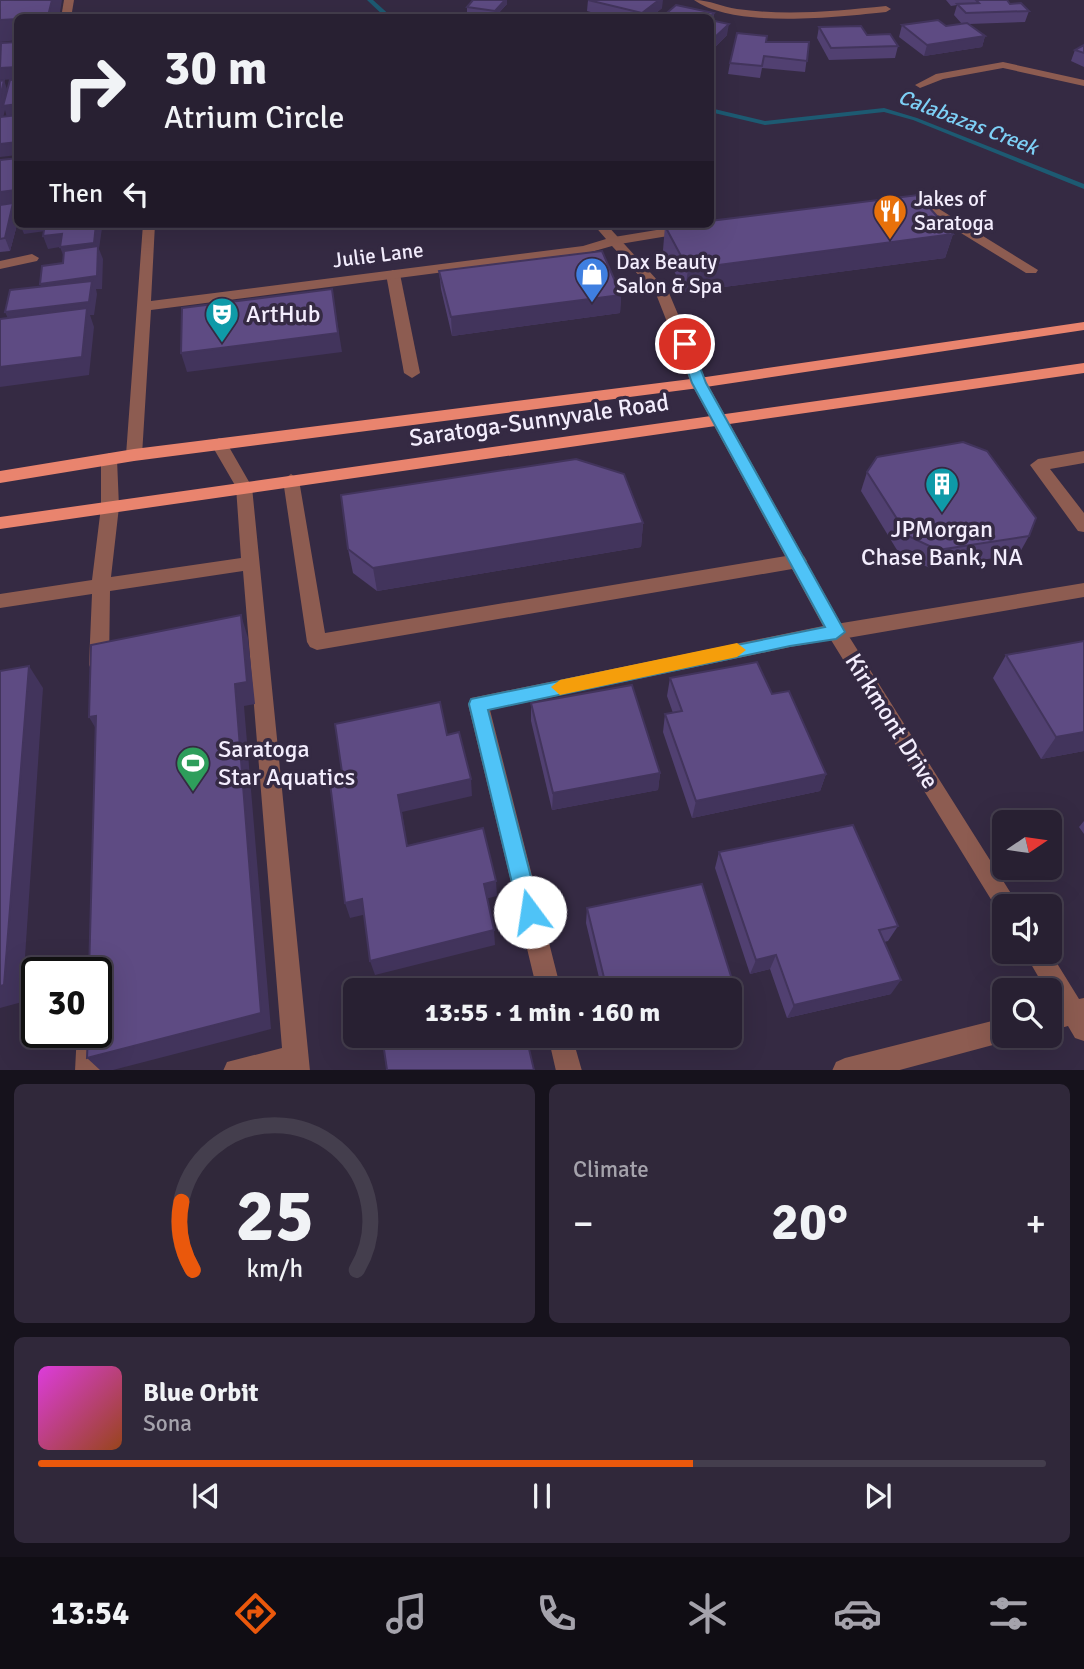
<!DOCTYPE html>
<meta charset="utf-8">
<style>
:root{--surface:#282032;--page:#30283a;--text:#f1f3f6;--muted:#a5a3ac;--line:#443e4d;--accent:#ea580c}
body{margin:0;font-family:Signika,sans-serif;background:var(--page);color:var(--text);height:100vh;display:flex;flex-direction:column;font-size:26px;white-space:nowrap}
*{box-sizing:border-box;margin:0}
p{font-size:23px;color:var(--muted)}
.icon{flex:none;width:38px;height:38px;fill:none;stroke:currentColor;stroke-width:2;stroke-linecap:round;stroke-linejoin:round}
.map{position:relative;height:1070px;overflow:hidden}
.sheet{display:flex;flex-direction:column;gap:14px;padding:14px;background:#16121c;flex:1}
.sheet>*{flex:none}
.banner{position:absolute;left:14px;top:14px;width:700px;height:214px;border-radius:10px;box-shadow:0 7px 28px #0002,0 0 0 2px var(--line);background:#282032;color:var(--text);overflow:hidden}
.needle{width:46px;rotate:77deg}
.fabs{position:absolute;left:992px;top:810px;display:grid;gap:14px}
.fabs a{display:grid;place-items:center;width:70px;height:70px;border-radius:10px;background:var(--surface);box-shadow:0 7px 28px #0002,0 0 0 2px var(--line);font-size:35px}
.speed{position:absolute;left:21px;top:957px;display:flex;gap:14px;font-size:35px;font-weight:700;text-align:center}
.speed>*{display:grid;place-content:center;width:91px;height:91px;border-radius:50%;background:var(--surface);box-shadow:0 7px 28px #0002,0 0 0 2px var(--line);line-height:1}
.speed .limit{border:4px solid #111;border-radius:10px;background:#fff;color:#111}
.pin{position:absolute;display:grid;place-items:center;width:60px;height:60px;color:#fff;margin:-30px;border:4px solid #fff;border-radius:50%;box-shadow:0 2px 7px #0007}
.me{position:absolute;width:77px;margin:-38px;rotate:346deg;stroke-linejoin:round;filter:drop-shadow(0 0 5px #0008)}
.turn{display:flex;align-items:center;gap:24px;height:147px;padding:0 35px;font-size:32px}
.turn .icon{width:91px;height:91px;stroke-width:2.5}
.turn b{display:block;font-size:49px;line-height:60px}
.then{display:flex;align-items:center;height:66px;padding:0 35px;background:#0003;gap:14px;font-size:26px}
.big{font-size:52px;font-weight:800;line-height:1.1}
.sheet .widget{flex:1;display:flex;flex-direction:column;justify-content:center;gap:10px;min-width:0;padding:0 24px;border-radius:10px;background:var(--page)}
.sheet .dial{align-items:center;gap:0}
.dial svg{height:182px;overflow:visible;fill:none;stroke:var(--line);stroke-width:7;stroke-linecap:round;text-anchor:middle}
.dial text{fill:var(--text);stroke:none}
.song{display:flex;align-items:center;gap:21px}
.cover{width:84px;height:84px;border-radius:10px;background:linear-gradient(135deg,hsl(300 70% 55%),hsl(20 70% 35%))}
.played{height:7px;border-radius:4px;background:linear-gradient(90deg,var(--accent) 65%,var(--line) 65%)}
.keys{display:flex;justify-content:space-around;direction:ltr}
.heat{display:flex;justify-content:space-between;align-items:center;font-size:38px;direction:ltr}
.sheet .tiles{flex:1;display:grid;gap:14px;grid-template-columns:1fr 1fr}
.widget:last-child{grid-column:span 2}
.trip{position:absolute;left:343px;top:978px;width:399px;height:70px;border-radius:10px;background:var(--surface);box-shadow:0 7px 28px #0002,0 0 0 2px var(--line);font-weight:800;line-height:70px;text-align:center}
.tab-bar{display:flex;height:112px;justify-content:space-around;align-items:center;background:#100d14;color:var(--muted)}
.tab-bar .icon{width:49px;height:49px}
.tab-bar .on{color:var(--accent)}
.tab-bar b{font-size:32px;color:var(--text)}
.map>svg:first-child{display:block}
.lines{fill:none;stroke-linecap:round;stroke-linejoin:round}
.stream{fill:#1d5a72;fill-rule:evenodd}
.lane{fill:#8d5c51;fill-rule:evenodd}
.street{fill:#8d5c51;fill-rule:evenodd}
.primary{fill:#e9846e;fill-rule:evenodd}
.wall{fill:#514071}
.shaded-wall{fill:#42345c}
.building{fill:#5e4b83;stroke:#42345c;stroke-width:2}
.route{fill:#4fc3f7;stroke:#337fa1;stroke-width:2}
.slow{fill:#f59e0b}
.labels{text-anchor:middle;stroke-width:7;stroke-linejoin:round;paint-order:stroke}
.far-water-label{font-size:21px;font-style:italic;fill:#7dd0f6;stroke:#352a43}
.far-poi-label{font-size:21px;fill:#f3edfd;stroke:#352a43;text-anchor:start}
.far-street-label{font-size:21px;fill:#f3edfd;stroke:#352a43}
.poi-label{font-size:24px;fill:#f3edfd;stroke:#352a43;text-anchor:start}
.street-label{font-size:24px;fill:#f3edfd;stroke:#352a43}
</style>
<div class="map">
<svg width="1084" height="1071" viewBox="0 0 1084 1071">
<rect width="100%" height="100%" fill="#352a43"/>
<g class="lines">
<g class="stream">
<path d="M367,0h6l20,18h-7z"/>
<path d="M710,108l55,13 119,-13 33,10 167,66v5l-171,-69 -29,-8 -119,13 -55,-13z"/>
</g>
<g class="lane">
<path d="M64,0h10l-3,18h-10z"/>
<path d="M910,199h13l115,71 -2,3h-10l-109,-67h-11v-6z"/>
<path d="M687,225l6,4 -1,3 -78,13 -7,-4 7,-4z"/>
<path d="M393,270l7,4 20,99 -8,5 -8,-5 -18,-99z"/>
<path d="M219,438l6,2 27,47 58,584h-87l4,-9 55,-14 -39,-477 -133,20 -1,74 -3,6 -7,2 -7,-2 -3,-6 3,-71 -92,14v-14l92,-14 9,-73v-48l8,-6 8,6 2,48 -8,70 130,-19 -5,-71 -25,-43z"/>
<path d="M1084,451v12l-34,6 34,44v19l-6,-1 -48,-66 8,-6z"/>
<path d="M291,474l8,6 26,153 473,-79 6,2 3,5 -3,5 -6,2 -481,82 -7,-3 -3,-5 -24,-162z"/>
<path d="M1084,583v14l-248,43 -7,-3 -2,-5 2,-5 7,-3z"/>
<path d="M96,1023l5,9v39h-26l2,-39h19z"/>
</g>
<g class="street">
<path d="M694,0c16,0 28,7 43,9 49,7 100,2 149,-3l5,3 -5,3c-48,5 -151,17 -192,-12z"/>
<path d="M1003,62l81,18v6l-81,-18 -60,11 -23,9 -5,-3 21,-11z"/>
<path d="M143,224h12l-4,77 432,-55 23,-7 -13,-15h13l63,69 38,90 136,244 176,279h-15v10l-4,-2 -169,-274 -41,7 -300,63 71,280h-24l-69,-286 3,-6 352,-72 -132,-243 -35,-89 -44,-48 -28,8 -433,56 -9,145 -8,6 -8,-6z"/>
<path d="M32,254l7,4 -2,3 -37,8v-8z"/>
<path d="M1024,952h26l29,47 5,-1v43l-9,-3 -7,-12 -18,5v-24l5,-2 -5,-15h-4z"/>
<path d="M1004,1018v18h10l-10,6 -108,29h-64l4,-9 9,-4z"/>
<path d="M548,1036h24l10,35h-26z"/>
</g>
<g class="primary">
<path d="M1084,322v8l-385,58 -565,73 -134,22v-12l134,-22 565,-71z"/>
<path d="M1084,363v10l-1084,156v-12z"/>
</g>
</g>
<g class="wall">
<path d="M485,0h22v4l-12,13 -28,-4v-6z"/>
<path d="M588,0l74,8 -12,10h-37l-26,-7z"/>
<path d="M946,0h61l3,4 19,7 -4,11 -56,2 16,12 -3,11 -58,9 -25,-19 3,-12 44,1 16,-2 -8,-9 3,-10 -6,1z"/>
<path d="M714,13l-1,7 14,15 -14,14h-3v-31z"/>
<path d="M819,27l79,19 -3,12 -66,2 -12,-22z"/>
<path d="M766,42h43l-4,30 -43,-4 -2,10 -32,-4 2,-11z"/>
<path d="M1084,45v22l-13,-6 4,-11z"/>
<path d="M13,203l5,10v8l-8,30 -10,1v-47z"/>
<path d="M665,226l288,8 -8,24 -260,34 -22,-42z"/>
<path d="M439,271l182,24 -1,18 -168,23 -11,-47z"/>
<path d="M867,472l162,64 -10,18 -89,14 -30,-13 -39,-64z"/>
<path d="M643,523l-2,24 -264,44 -24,-18 -5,-24z"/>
<path d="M1006,655l78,96 -43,8 -48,-81z"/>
<path d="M670,678l102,16 54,80 -6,17 -128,27 -29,-86 2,-18 8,-1 -6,-17z"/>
<path d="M531,703l129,70 -2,17 -106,20 -21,-89z"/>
<path d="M1084,821v13l-5,-7z"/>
<path d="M719,852l179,74 -10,15 -4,1 7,52 -104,24 -17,-49 -20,5 -35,-106z"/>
<path d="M702,884l38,121 -6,13 -4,1v-29h-128l-16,-67 1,-15z"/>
</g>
<g class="shaded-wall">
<path d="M52,0h10l-3,18h-26z"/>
<path d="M505,0h2v4l-12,13v-6z"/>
<path d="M659,0h4l-1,8 -12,10h-9l1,-5z"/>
<path d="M18,19v21l-18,2v-22z"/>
<path d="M729,24l-2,11 -14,14 1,-11z"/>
<path d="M985,36l-3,11 -58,9 3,-11z"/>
<path d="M18,67v12l-18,1v-12z"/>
<path d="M4,80l4,12 10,12v13l-11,1 -2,-8 -2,8h-3v-20z"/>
<path d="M18,142v13l-18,2v-13z"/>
<path d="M18,183v20l-18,2v-13z"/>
<path d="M13,203l5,10v8l-8,30 -5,-13z"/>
<path d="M20,224h81l1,4 -3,21 4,10 -1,30h-6l1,5 -3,21h-4l4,12 -5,48 -89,12v-20l11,-42 -6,-13 40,-15 -5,-13 57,-8 -32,-16 -5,-13 -12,2 -5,-13 53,-12 -72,10z"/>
<path d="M953,234l-8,24 -260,34 3,-23z"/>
<path d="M332,289l10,63 -155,20 -6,-19z"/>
<path d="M621,295l-1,18 -168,23 -1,-19z"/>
<path d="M643,523l-2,24 -264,44 -4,-23z"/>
<path d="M241,615l7,23 7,66 -11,2 27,323 -158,41h-13l-13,-12 148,-374z"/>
<path d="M29,666l14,22 -21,314 -22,6v-22z"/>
<path d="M96,716l6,23 -13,-22z"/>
<path d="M1084,732v19l-43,8 15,-22z"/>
<path d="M660,773l-2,17 -106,20 1,-17z"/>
<path d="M826,774l-6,17 -128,27 4,-17z"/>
<path d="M471,779l1,17 -70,16 8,50 -12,-67z"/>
<path d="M496,881l1,15 -12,3 -1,-15z"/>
<path d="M362,899l5,15 -17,4 -5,-15z"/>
<path d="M494,930l1,15 -120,30 -5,-14z"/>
<path d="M776,955l-6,14 -20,5 6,-14z"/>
<path d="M901,980l-10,14 -104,24 7,-13z"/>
<path d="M740,1005l-6,13 -4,1v-12z"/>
<path d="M616,1036h37l-39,9z"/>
</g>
<g class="building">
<path d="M0,0h52l-4,16 -30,2v1l-18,1z"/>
<path d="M473,0h32l-10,11 -28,-4z"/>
<path d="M588,0h71l-17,13z"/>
<path d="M976,0h31l3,4 11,-1 8,8 -63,2 -9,-9 22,-1z"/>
<path d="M676,5l38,8 -5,5h-48z"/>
<path d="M710,20l19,4 -15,14 -4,-1z"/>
<path d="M938,20l8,6 21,-3 18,13 -58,9 -25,-20z"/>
<path d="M861,26l6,9 23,-1 8,12 -67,2 -12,-21z"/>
<path d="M737,33l30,3 -1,6h43l-2,19 -43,-5 -2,10 -32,-3z"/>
<path d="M18,42v25l-18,1 1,-25z"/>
<path d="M1084,45v8l-9,-3z"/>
<path d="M18,79v25l-15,2 7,-26z"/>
<path d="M4,80l-4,18v-17z"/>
<path d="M18,115v27l-18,2v-27z"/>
<path d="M18,158v25l-2,7 -16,2v-32z"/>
<path d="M918,195l35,39 -265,35 -23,-43 20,-2h25v-3z"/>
<path d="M13,203l-8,35 -5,1v-34z"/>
<path d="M45,224h51l-2,19 -34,4 2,-13 -19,2z"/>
<path d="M98,246l-1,30 -57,8 2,-18 21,-3 1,-12z"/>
<path d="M602,251l19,44 -170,22 -12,-46z"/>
<path d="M92,281l-3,21 -84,10 5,-22z"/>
<path d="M332,289l6,44 -157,20 1,-45z"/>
<path d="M87,308l-5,49 -82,10v-48z"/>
<path d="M963,442l24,9 49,67 -7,18 -91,14 -30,-14 -41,-64 10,-15z"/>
<path d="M576,459l48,15 19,49 -270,45 -25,-19 -7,-54z"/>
<path d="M241,615l6,67 -12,2 26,329 -174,45 1,-26h8v-59h-7l7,-257 -7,1 2,-72z"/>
<path d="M1084,641v91l-28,5 -50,-82z"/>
<path d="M757,662l15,32 17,-3 37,83 -130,27 -31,-87 17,-3 -12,-33z"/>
<path d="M29,666l-25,319 -4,1v-315z"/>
<path d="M632,685l28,88 -107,20 -22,-90z"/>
<path d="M440,702l7,33 12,-3 12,47 -73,16 9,51 76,-18 13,53 -12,3 10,46 -124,31 -8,-62 -17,4 -16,-128 13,-3 -7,-48z"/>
<path d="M853,825l45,101 -19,4 22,50 -107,25 -18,-50 -20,5 -37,-108z"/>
<path d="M702,884l38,121 -10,2v-17h-123l-20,-82z"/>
<path d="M382,1036h144l8,34h-147z"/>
</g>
<path class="route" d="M685,340l6,4 15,39 139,249 -9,7 -46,7 -302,64 52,202 -3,8 -7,3 -8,-3 -3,-8 -50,-208 2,-5 354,-72 -133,-244 -14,-39z"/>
<path class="slow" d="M737,643l9,7 -9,7 -177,38 -9,-8 9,-7z"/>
<defs>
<g id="restaurant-pin" transform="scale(1.75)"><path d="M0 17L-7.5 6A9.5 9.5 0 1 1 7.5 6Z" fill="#e8710a" stroke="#352a43"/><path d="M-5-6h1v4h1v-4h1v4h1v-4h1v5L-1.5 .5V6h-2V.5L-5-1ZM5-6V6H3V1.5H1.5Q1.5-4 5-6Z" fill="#fff"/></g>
<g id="shop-pin" transform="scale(1.75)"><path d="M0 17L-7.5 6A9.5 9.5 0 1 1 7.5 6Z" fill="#3f7fe0" stroke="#352a43"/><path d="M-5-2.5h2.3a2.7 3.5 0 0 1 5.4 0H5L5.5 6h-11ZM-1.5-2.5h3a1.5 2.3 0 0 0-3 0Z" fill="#fff"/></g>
<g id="theatre-pin" transform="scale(1.75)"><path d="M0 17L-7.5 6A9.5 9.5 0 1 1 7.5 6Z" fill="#0f9aa8" stroke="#352a43"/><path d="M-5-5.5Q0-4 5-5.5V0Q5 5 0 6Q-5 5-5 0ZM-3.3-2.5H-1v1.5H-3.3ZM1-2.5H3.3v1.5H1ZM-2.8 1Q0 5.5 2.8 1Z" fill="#fff"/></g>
<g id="building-pin" transform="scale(1.75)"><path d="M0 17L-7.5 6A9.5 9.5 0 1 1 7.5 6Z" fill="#0f9aa8" stroke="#352a43"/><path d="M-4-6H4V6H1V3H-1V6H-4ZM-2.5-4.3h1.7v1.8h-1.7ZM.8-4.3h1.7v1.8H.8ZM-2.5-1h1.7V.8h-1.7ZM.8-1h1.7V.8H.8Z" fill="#fff"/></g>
<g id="stadium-pin" transform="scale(1.75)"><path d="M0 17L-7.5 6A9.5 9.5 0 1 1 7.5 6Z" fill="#2e9e5b" stroke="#352a43"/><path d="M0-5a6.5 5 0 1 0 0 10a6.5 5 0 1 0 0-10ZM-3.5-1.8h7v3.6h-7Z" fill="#fff"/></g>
</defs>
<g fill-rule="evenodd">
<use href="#restaurant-pin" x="890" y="211"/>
<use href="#shop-pin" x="592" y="274"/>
<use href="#theatre-pin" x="222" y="314"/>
<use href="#building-pin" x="942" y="484"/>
<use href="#stadium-pin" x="193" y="763"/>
</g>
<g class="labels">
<g class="far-water-label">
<text transform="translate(968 122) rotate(21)" y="7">Calabazas Creek</text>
</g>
<g class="far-poi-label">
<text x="914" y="206">Jakes of<tspan x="914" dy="24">Saratoga</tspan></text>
<text x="616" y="269">Dax Beauty<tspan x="616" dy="24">Salon &amp; Spa</tspan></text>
</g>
<g class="far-street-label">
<text transform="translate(378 255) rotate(-7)" y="7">Julie Lane</text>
</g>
<g class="poi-label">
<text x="246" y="322">ArtHub</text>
<text x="942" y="537" text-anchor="middle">JPMorgan<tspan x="942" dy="28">Chase Bank, NA</tspan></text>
<text x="218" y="757">Saratoga<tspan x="218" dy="28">Star Aquatics</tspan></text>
</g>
<g class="street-label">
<text transform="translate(539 420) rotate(-8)" y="8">Saratoga-Sunnyvale Road</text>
<text transform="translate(892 721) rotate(58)" y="8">Kirkmont Drive</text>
</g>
</g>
</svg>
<div class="fabs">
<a><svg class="needle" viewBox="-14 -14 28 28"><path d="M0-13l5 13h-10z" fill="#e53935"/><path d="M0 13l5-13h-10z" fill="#a5a3ac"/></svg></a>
<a><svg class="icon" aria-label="sound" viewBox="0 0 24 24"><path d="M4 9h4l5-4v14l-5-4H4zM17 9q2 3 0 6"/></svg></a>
<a><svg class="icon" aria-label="search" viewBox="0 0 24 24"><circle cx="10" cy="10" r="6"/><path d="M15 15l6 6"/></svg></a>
</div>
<div class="speed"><div class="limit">30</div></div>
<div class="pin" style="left:685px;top:344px;background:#d93025"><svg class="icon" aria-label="arrive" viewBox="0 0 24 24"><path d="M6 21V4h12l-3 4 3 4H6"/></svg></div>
<svg class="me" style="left:530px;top:912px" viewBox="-20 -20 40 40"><circle r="19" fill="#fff"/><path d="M0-13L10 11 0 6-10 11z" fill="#4fc3f7"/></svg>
<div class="trip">13:55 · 1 min · 160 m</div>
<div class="banner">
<div class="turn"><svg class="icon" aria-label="right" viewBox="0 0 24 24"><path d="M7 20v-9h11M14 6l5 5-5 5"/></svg><div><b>30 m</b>Atrium Circle</div></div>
<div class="then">Then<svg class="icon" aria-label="left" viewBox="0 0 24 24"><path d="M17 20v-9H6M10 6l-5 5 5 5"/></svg></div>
</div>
</div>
<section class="sheet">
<div class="tiles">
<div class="widget dial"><svg viewBox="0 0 100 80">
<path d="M14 69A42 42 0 1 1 86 69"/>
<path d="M14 69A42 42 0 0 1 9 39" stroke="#ea580c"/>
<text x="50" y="56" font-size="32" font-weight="700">25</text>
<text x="50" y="72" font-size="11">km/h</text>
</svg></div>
<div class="widget"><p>Climate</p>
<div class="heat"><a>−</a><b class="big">20°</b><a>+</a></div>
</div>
<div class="widget">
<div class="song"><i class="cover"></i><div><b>Blue Orbit</b><p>Sona</p></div></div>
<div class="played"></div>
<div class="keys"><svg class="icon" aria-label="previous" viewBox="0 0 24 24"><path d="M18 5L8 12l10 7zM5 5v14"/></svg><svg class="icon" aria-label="pause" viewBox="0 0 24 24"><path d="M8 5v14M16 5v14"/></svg><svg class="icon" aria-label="next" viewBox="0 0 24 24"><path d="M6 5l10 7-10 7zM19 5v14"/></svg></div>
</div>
</div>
</section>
<nav class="tab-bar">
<b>13:54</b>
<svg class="icon on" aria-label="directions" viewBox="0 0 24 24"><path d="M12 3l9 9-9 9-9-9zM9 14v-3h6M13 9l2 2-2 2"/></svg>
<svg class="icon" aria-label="music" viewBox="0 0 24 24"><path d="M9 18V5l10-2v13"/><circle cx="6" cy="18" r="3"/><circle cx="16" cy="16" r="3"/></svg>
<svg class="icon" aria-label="phone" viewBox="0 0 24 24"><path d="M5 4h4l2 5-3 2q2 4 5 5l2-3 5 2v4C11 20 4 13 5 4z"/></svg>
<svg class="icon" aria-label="climate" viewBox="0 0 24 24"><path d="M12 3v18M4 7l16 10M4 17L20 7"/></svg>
<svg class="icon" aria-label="car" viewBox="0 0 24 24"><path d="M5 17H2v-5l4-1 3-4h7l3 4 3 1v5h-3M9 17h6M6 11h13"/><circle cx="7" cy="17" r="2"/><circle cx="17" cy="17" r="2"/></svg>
<svg class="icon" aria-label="filters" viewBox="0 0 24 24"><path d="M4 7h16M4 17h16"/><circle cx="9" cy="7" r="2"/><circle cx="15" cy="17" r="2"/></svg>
</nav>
